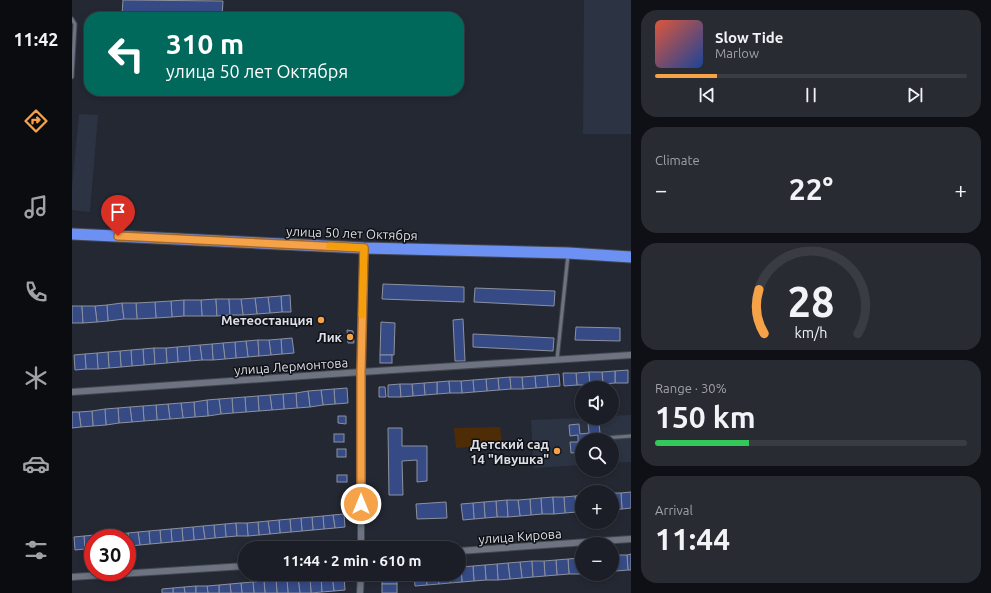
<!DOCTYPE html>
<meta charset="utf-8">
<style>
:root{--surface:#1b1e26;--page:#282b32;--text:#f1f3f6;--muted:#a0a2a7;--line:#393c43;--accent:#f6a248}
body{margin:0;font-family:Ubuntu,sans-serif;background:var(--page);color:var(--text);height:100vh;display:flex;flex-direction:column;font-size:15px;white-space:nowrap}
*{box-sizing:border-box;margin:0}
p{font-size:13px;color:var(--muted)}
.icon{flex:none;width:22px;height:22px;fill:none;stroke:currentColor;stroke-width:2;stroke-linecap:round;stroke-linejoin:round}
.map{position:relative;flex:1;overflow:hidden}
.sheet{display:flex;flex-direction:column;gap:10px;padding:10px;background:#0f1015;width:360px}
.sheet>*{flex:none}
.guide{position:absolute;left:12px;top:12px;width:380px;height:84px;border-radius:16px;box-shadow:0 2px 6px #0003,0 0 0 1px var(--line);background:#00695c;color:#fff;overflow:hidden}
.tools{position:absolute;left:503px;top:381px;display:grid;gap:8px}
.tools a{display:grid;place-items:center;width:44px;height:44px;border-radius:50%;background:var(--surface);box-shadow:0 2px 6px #0003,0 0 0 1px var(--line);font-size:20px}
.speed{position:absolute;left:12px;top:529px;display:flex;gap:8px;font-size:20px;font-weight:700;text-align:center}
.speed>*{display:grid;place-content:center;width:52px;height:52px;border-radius:50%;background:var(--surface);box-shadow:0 2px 6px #0003,0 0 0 1px var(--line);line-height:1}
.speed .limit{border:6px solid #d22;background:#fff;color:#111}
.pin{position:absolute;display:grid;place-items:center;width:34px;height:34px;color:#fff;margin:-41px -17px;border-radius:50% 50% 50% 0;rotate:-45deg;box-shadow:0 0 4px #0007}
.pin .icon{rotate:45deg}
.me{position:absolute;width:44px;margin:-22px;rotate:0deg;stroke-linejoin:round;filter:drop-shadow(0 0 3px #0008)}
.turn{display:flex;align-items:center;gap:14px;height:84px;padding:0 16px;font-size:18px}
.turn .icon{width:52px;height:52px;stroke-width:2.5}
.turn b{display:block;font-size:28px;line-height:34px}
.big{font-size:30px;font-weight:700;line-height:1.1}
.sheet .card{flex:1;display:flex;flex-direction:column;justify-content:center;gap:6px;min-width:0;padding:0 14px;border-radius:16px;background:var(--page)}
.sheet .dial{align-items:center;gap:0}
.dial svg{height:104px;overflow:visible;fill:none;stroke:var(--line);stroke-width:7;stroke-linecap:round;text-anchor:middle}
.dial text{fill:var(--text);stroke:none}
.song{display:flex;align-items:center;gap:12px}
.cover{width:48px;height:48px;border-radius:6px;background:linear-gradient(135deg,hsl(10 70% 55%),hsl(220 70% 35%))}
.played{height:4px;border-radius:2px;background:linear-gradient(90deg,var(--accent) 20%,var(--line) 20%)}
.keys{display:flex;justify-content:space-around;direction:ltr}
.heat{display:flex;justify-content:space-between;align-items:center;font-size:22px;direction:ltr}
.charge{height:6px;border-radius:3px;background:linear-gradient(90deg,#34c759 30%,var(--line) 0)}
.trip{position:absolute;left:166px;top:541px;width:228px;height:40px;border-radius:20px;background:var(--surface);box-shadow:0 2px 6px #0003,0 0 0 1px var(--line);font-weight:700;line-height:40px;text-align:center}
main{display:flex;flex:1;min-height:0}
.menu{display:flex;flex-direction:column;width:72px;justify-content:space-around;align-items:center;background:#0b0c0f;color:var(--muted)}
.menu .icon{width:28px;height:28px}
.menu .current{color:var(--accent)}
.menu b{font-size:18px;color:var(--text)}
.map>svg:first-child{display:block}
.built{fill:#2c3342}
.green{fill:#4e2c05}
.building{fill:#364b86;stroke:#8c919f}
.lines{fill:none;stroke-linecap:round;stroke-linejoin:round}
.lane-casing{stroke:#43474f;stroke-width:5}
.street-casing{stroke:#43474f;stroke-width:8}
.highway-casing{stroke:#43474f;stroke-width:13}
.lane{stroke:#6d7380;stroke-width:3}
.street{stroke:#6d7380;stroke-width:6}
.highway{stroke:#6d91f3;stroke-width:11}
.route-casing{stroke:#a0692f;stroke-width:10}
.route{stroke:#f6a248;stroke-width:7}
.slow{stroke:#f59e0b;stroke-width:7}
.poi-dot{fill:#f6a248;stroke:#0f1116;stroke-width:1.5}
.labels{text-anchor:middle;stroke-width:3;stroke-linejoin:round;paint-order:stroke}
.street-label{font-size:13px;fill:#dcdfe6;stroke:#0f1116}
.poi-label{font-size:13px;font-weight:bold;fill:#dcdfe6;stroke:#0f1116;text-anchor:end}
</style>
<main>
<nav class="menu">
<b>11:42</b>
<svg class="icon current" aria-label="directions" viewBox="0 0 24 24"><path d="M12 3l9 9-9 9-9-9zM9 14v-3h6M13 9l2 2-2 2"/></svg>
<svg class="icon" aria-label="music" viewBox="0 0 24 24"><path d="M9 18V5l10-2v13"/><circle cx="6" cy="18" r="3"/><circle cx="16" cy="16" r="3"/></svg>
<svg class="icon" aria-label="phone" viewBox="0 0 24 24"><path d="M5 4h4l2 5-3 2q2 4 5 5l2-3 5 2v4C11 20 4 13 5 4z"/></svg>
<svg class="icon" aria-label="climate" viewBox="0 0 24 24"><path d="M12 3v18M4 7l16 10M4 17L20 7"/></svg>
<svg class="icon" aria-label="car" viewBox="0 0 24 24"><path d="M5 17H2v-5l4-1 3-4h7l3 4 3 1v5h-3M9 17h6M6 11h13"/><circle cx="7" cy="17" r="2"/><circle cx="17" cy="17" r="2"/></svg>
<svg class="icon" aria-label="filters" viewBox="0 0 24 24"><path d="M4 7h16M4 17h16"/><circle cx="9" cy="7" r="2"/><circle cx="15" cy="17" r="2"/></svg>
</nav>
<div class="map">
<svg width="559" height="593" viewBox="0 0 559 593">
<rect width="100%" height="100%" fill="#242833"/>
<g class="built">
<path d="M512,0h47v134h-48z"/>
<path d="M7,114l19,1 -8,97 -18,-2v-22z"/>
<path d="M559,415v47l-19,1v-23h-30v25l-48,3 -3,-48 51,-2h30v-2z"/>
</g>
<path class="green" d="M428,427l2,18 -46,3 -2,-20z"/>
<g class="building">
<path d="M51,0l100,1 -1,16 -100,-3z"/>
<path d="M311,284l81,3v15l-82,-3z"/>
<path d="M403,288l80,3 -1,15 -80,-4z"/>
<path d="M218,295l1,17h-9l-1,-16z"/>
<path d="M209,296l1,16 -12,1 -2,-16z"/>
<path d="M196,297l2,16 -13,1 -2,-16z"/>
<path d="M183,298l2,16 -14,1 -2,-16z"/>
<path d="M144,299l1,17h-15l-1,-16z"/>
<path d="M144,299h13l1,16 -13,1z"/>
<path d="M157,299h12l2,16h-13z"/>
<path d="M112,300v16l-12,1 -1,-16z"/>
<path d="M112,300h17l1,16h-18z"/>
<path d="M99,301l1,16 -16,1 -1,-16z"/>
<path d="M83,302l1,16 -19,1 -1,-16z"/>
<path d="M50,303l2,16 -16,2 -1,-16z"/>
<path d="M50,303h14l1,16h-13z"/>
<path d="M35,305l1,16 -11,1 -2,-16z"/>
<path d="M0,306h10l1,17h-11z"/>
<path d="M10,306h13l2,16 -14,1z"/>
<path d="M391,319l2,42h-10l-2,-41z"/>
<path d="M309,322l14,1 -1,32h-14z"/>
<path d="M504,327l44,1v13l-45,-1z"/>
<path d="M275,330l6,1 1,12h-6z"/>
<path d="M268,334l1,5 -8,1 -1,-5z"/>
<path d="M401,334l81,4 -1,13 -80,-4z"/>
<path d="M220,338l2,15 -12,1 -1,-15z"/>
<path d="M209,339l1,15 -11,1 -2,-15z"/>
<path d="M186,340l1,16 -11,1 -2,-16z"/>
<path d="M186,340h11l2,15 -12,1z"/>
<path d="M174,341l2,16 -12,1 -1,-16z"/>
<path d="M163,342l1,16 -11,1 -2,-16z"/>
<path d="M151,343l2,16 -12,1 -1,-16z"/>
<path d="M140,344l1,16h-11l-2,-15z"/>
<path d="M128,345l2,15 -12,1 -1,-15z"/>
<path d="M117,346l1,15 -12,1 -1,-15z"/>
<path d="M105,347l1,15 -11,1 -1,-15z"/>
<path d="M82,348l1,16 -11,1 -1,-16z"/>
<path d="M82,348h12l1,15 -12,1z"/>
<path d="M71,349l1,16 -12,1 -1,-16z"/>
<path d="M59,350l1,16 -11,1 -1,-16z"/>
<path d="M48,351l1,16 -12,1 -1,-16z"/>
<path d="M36,352l1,16 -11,1 -1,-16z"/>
<path d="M25,353l1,16h-12l-1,-15z"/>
<path d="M13,354l1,15 -11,1 -1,-15z"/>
<rect x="308" y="355" width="12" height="8"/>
<path d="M556,370v13h-13v-12z"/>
<path d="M543,371v12l-12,1 -1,-12z"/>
<path d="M517,372l1,13h-13l-1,-12z"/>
<path d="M517,372h13l1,12 -13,1z"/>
<path d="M491,373h13l1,12 -13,1z"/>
<path d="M487,374l1,12 -12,1 -1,-12z"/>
<path d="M475,375l1,12 -12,1 -1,-12z"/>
<path d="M463,376l1,12 -13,1 -1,-12z"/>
<path d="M438,377l1,12 -12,1 -1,-12z"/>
<path d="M438,377h12l1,12h-12z"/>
<path d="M426,378l1,12 -12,1 -1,-12z"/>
<path d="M414,379l1,12 -13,1 -1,-12z"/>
<path d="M401,380l1,12 -12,1 -1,-12z"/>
<path d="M377,381l1,12 -13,1v-12z"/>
<path d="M377,381h12l1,12h-12z"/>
<path d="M365,382v12l-12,1 -1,-12z"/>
<path d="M352,383l1,12 -12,1 -1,-12z"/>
<path d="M328,384l1,13h-13v-12z"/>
<path d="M328,384h12l1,12 -12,1z"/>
<path d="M307,387h6l1,10h-7z"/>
<path d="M275,388l1,15 -13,1 -1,-15z"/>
<path d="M262,389l1,15 -12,1 -2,-15z"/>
<path d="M249,390l2,15 -13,2 -2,-16z"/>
<path d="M236,391l2,16 -13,1 -1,-15z"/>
<path d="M224,393l1,15 -13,1 -1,-15z"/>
<path d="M211,394l1,15 -12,1 -2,-15z"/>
<path d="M198,395l2,15 -13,1 -1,-15z"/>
<path d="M186,396l1,15 -13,1 -1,-15z"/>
<path d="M173,397l1,15 -13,1 -1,-15z"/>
<path d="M160,398l1,15 -12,1 -2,-15z"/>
<path d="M147,399l2,15 -13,2 -1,-16z"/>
<path d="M135,400l1,16 -13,1 -1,-15z"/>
<path d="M122,402l1,15 -12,1 -2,-15z"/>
<path d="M109,403l2,15 -13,1 -2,-15z"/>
<path d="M96,404l2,15 -13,1 -1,-15z"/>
<path d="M84,405l1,15 -13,1 -1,-15z"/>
<path d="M71,406l1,15 -12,1 -2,-15z"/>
<path d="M58,407l2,15 -13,1 -1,-15z"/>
<path d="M46,408l1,15 -13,2 -1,-16z"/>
<path d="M33,409l1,16 -13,1 -1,-15z"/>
<path d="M20,411l1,15 -12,1 -2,-15z"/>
<path d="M0,412h7l2,15 -9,1z"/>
<path d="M266,416h8v8l-8,-1z"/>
<path d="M516,423h11l1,10 -9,1v6h-9v4h-2l1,8 -10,1 -1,-11h8v-7l-8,1 -1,-11 10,-1 1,10 9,-1z"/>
<path d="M316,428h14v18h25v35l-10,1v-22l-15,1 1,34h-14z"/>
<rect x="262" y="434" width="10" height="8"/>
<rect x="265" y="449" width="9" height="8"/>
<rect x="265" y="475" width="10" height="7"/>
<path d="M559,492v16l-9,1 -1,-16z"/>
<path d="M540,493h9l1,16 -10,1z"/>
<path d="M510,495v17h-5l-2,-16z"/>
<path d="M503,496l2,16 -12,1 -1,-16z"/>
<path d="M481,497l1,17h-12l-1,-16z"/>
<path d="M481,497h11l1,16 -11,1z"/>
<path d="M469,498l1,16 -11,1 -1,-16z"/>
<path d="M458,499l1,16 -11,1 -2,-16z"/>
<path d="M435,500l1,17h-11l-1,-16z"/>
<path d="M435,500h11l2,16 -12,1z"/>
<path d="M424,501l1,16 -12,1 -1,-16z"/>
<path d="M374,502l1,16 -30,1 -1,-15z"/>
<path d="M412,502l1,16 -11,1 -1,-16z"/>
<path d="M401,503l1,16 -11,1 -2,-16z"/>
<path d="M272,514l1,13 -10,1 -2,-13z"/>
<path d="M261,515l2,13 -11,1 -1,-13z"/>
<path d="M251,516l1,13 -11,1 -1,-13z"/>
<path d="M240,517l1,13 -11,1 -1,-13z"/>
<path d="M229,518l1,13 -11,1 -1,-13z"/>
<path d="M218,519l1,13 -11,1 -1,-13z"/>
<path d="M207,520l1,13 -10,1 -2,-13z"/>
<path d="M196,521l2,13 -11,1 -1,-13z"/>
<path d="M186,522l1,13 -11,1 -1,-13z"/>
<path d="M164,523l1,13 -11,1 -1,-13z"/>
<path d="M164,523h11l1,13h-11z"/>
<path d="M153,524l1,13 -11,1 -1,-13z"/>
<path d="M142,525l1,13 -10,1 -2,-13z"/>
<path d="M131,526l2,13 -11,1 -1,-13z"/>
<path d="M121,527l1,13 -11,1 -1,-13z"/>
<path d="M110,528l1,13 -11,1 -1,-13z"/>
<path d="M99,529l1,13 -11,1 -1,-13z"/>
<path d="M88,530l1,13 -11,1 -1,-13z"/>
<path d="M77,531l1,13 -10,1 -2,-13z"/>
<path d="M66,532l2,13 -11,1 -1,-13z"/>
<path d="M56,533l1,13h-2v-8h-10v-4z"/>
<rect x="34" y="534" width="11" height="4"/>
<path d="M23,535v3h-2v11h-8l-1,-13z"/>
<path d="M12,536l1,13 -10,1 -1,-13z"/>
<path d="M559,554v16h-3l-1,-15z"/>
<path d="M543,555l1,16h-4v-15z"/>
<path d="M543,555h12l1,15 -12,1z"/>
<path d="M508,558l1,16h-12l-1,-15z"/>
<path d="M496,559l1,15 -12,1 -1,-15z"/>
<path d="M484,560l1,15 -12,1 -1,-15z"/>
<path d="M460,561l1,16 -11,1 -2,-16z"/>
<path d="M460,561h12l1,15 -12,1z"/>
<path d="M448,562l2,16 -12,1 -2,-16z"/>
<path d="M436,563l2,16 -12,1 -1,-16z"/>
<path d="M425,564l1,16h-12l-1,-15z"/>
<path d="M413,565l1,15 -12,1 -1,-15z"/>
<path d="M401,566l1,15 -12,1 -1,-15z"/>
<path d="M387,567h2l1,15 -12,1v-9h9z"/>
<rect x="310" y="574" width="15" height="10"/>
<path d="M342,574h12l1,11 -12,1z"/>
<path d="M354,574h12l1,10 -12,1z"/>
<path d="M366,574h12v9l-11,1z"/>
<path d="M272,575l1,15 -11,1 -2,-15z"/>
<path d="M249,576l1,16 -11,1 -1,-16z"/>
<path d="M249,576h11l2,15 -12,1z"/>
<path d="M238,577l1,16h-11l-2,-15z"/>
<path d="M226,578l2,15h-12l-1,-14z"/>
<path d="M215,579l1,14h-11l-1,-13z"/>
<path d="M204,580l1,13h-12l-1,-12z"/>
<path d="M192,581l1,12h-11l-1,-11z"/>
<path d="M181,582l1,11h-12l-1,-10z"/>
<path d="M169,583l1,10h-11l-1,-9z"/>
<path d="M158,584l1,9h-12v-8z"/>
<rect x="310" y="584" width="15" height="9"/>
<path d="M147,585v8h-11l-1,-7z"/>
<path d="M124,586v7h-11l-1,-6z"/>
<path d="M124,586h11l1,7h-12z"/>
<path d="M112,587l1,6h-12v-5z"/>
<path d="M101,588v5h-11v-4z"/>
</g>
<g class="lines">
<g class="lane-casing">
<g id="lane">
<path d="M0,19l3,5 -3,53"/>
<path d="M485,360l11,-105"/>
<path d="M533,438l26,-2"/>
</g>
</g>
<g class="street-casing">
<g id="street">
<path d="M0,392l289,-20 270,-17"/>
<path d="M289,548v-176l3,-124"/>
<path d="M387,551l172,-12"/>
<path d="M0,577l173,-11"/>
<path d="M288,593l1,-19"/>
</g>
</g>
<g class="highway-casing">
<path id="highway" d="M0,234l292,14 204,5 63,4"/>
</g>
<use href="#lane" class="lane"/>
<use href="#street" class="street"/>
<use href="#highway" class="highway"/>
</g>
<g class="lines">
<g class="route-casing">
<path id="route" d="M46,236l246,12 -3,124v132"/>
</g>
<use href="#route" class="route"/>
<path class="slow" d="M258,246l34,2 -2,67"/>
</g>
<g class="poi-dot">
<circle cx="249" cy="320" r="4"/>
<circle cx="278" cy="337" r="4"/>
<circle cx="485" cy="451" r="4"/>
</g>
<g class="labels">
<g class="street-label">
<text transform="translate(280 233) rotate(2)" y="5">улица 50 лет Октября</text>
<text transform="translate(219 366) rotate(-4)" y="5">улица Лермонтова</text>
<text transform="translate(448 536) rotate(-4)" y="5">улица Кирова</text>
</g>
<g class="poi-label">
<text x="241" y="325">Метеостанция</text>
<text x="270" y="342">Лик</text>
<text x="477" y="449">Детский сад<tspan x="477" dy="15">14 "Ивушка"</tspan></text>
</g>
</g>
</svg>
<div class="tools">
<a><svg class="icon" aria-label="sound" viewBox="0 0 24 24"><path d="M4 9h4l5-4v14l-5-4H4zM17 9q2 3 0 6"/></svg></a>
<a><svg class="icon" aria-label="search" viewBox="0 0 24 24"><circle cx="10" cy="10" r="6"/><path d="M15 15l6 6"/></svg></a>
<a>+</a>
<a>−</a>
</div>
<div class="speed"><div class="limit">30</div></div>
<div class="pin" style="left:46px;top:236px;background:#d93025"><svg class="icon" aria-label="arrive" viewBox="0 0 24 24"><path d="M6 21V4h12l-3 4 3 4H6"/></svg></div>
<svg class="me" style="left:289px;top:504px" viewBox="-20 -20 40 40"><circle r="17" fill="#f6a248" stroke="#fff" stroke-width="3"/><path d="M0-11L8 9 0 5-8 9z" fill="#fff"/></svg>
<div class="trip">11:44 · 2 min · 610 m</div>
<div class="guide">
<div class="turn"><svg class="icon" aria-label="left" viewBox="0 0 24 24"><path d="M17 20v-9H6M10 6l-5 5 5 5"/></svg><div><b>310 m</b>улица 50 лет Октября</div></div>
</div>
</div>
<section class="sheet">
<div class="card">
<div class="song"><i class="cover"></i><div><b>Slow Tide</b><p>Marlow</p></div></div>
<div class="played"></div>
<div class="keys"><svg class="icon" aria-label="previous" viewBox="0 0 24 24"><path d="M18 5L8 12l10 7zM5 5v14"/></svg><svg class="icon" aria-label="pause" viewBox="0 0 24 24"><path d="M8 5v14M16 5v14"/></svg><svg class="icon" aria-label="next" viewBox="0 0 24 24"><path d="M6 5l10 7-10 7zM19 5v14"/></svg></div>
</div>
<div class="card"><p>Climate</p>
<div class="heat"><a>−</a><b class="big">22°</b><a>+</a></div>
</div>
<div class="card dial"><svg viewBox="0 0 100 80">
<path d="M14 69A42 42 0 1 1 86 69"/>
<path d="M14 69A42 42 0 0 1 10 35" stroke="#f6a248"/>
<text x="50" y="56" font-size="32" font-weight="700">28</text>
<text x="50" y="72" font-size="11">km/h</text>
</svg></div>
<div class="card"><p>Range · 30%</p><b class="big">150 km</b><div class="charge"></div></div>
<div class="card"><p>Arrival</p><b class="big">11:44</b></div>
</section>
</main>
